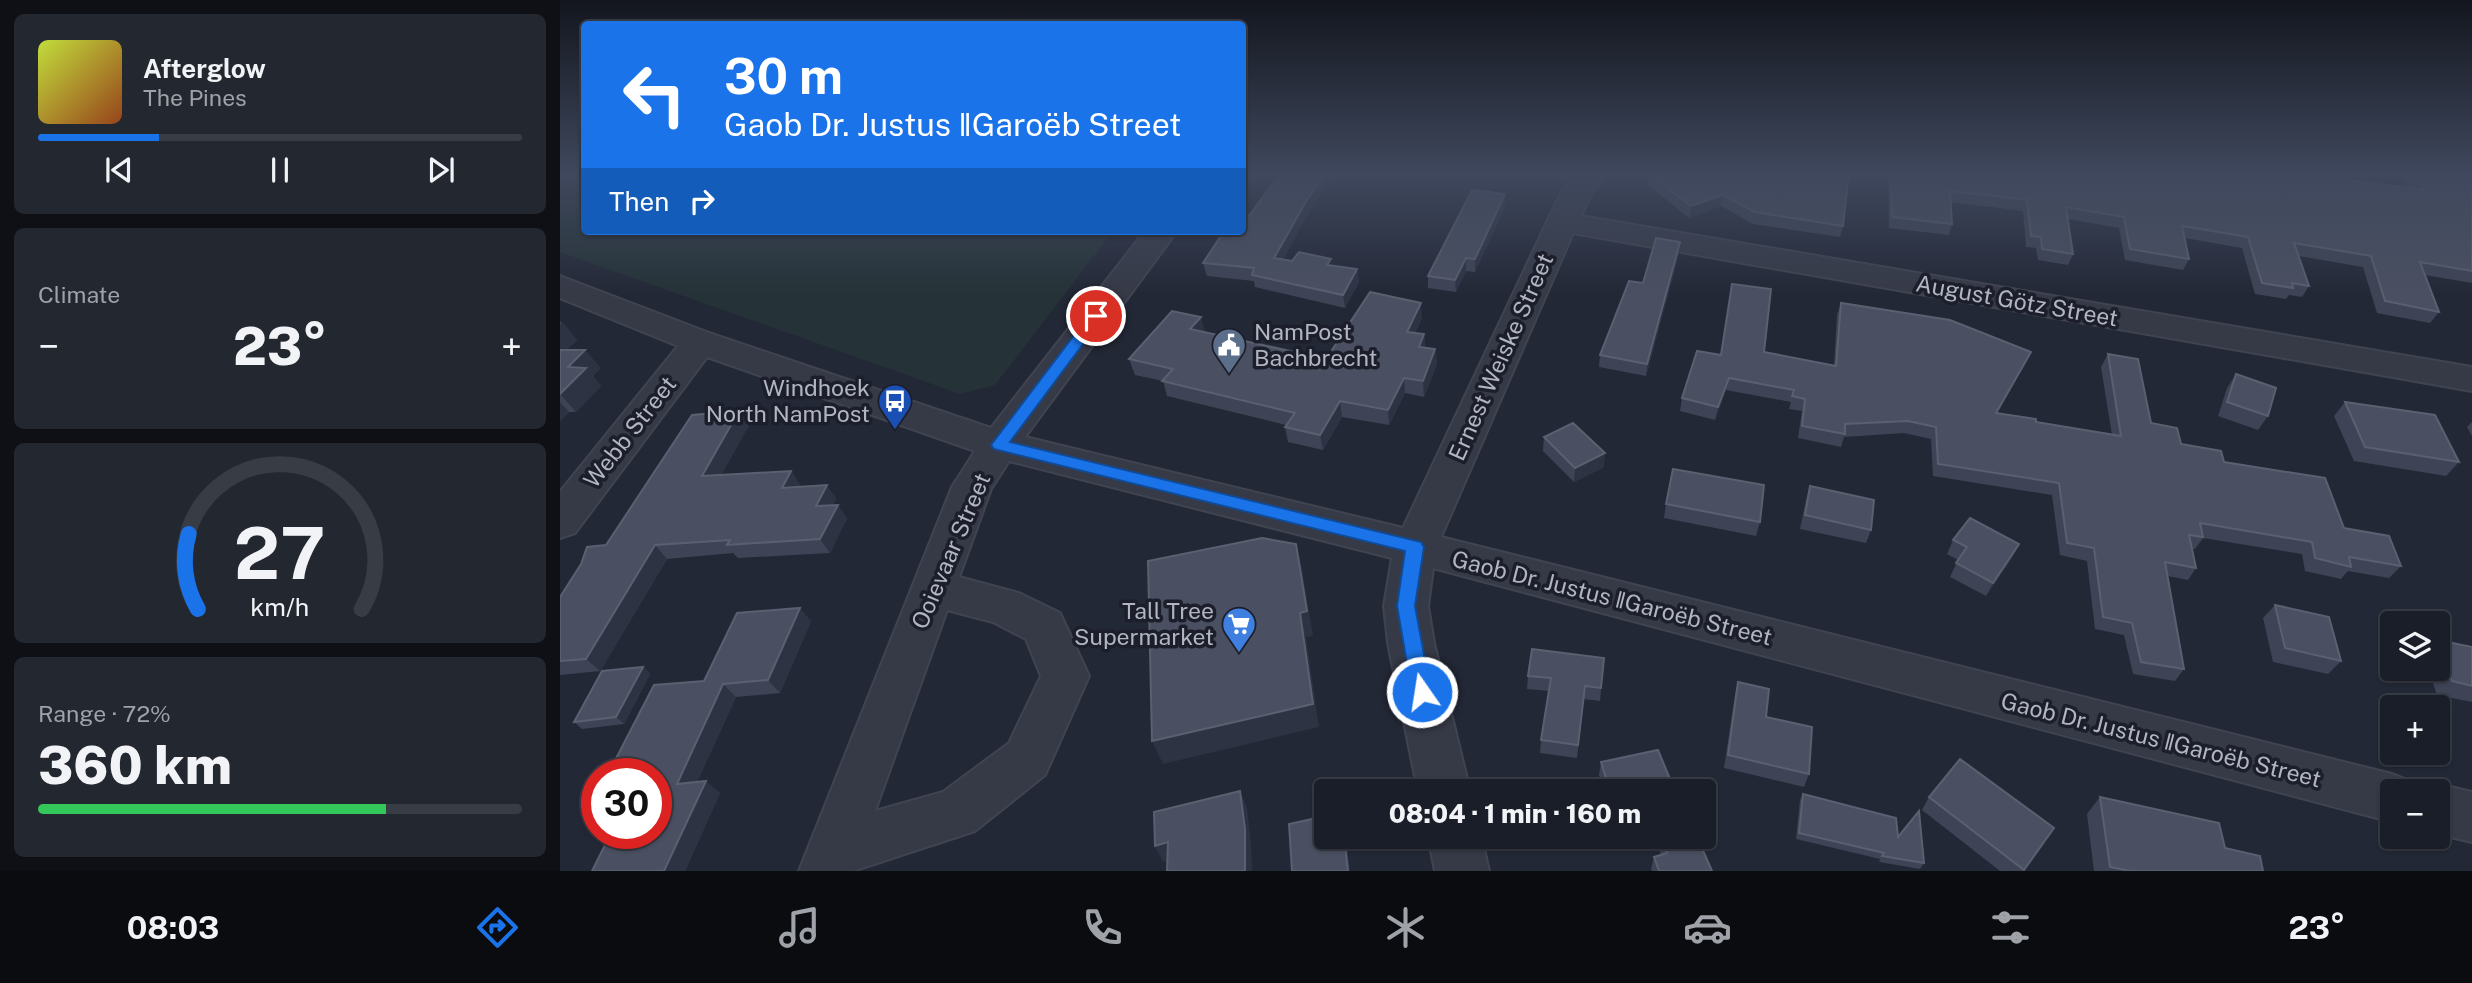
<!DOCTYPE html>
<meta charset="utf-8">
<style>
:root{--surface:#1a1e28;--page:#232730;--text:#f1f3f6;--muted:#9fa2a8;--line:#383c45;--accent:#1a73e8}
body{margin:0;font-family:"Public Sans",sans-serif;background:var(--page);color:var(--text);height:100vh;display:flex;flex-direction:column;font-size:26px;white-space:nowrap}
*{box-sizing:border-box;margin:0}
p{font-size:23px;color:var(--muted)}
.icon{flex:none;width:38px;height:38px;fill:none;stroke:currentColor;stroke-width:2;stroke-linecap:round;stroke-linejoin:round}
.map{position:relative;flex:1;overflow:hidden}
.drawer{display:flex;flex-direction:column;gap:14px;padding:14px;background:#0e1016;width:560px}
.drawer>*{flex:none}
.top-card{position:absolute;left:21px;top:21px;width:665px;height:214px;border-radius:7px;box-shadow:0 2px 5px #0004,0 0 0 2px var(--line);background:#1a73e8;color:#fff;overflow:hidden}
.tools{position:absolute;left:1820px;top:611px;display:grid;gap:14px}
.tools a{display:grid;place-items:center;width:70px;height:70px;border-radius:7px;background:var(--surface);box-shadow:0 2px 5px #0004,0 0 0 2px var(--line);font-size:35px}
.speed{position:absolute;left:21px;top:758px;display:flex;gap:14px;font-size:35px;font-weight:700;text-align:center}
.speed>*{display:grid;place-content:center;width:91px;height:91px;border-radius:50%;background:var(--surface);box-shadow:0 2px 5px #0004,0 0 0 2px var(--line);line-height:1}
.speed .limit{border:10px solid #d22;background:#fff;color:#111}
.pin{position:absolute;display:grid;place-items:center;width:60px;height:60px;color:#fff;margin:-30px;border:4px solid #fff;border-radius:50%;box-shadow:0 2px 7px #0007}
.me{position:absolute;width:77px;margin:-38px;rotate:347deg;stroke-linejoin:round;filter:drop-shadow(0 0 5px #0008)}
.turn{display:flex;align-items:center;gap:24px;height:147px;padding:0 28px;font-size:32px}
.turn .icon{width:91px;height:91px;stroke-width:2.5}
.turn b{display:block;font-size:49px;line-height:60px}
.then{display:flex;align-items:center;height:66px;padding:0 28px;background:#0003;gap:14px;font-size:26px}
.big{font-size:52px;font-weight:800;line-height:1.1}
.drawer .tile{flex:1;display:flex;flex-direction:column;justify-content:center;gap:10px;min-width:0;padding:0 24px;border-radius:10px;background:var(--page)}
.drawer .dial{align-items:center;gap:0}
.dial svg{height:182px;overflow:visible;fill:none;stroke:var(--line);stroke-width:7;stroke-linecap:round;text-anchor:middle}
.dial text{fill:var(--text);stroke:none}
.song{display:flex;align-items:center;gap:21px}
.cover{width:84px;height:84px;border-radius:10px;background:linear-gradient(135deg,hsl(70 70% 55%),hsl(20 70% 35%))}
.played{height:7px;border-radius:4px;background:linear-gradient(90deg,var(--accent) 25%,var(--line) 25%)}
.keys{display:flex;justify-content:space-around;direction:ltr}
.heat{display:flex;justify-content:space-between;align-items:center;font-size:38px;direction:ltr}
.charge{height:10px;border-radius:5px;background:linear-gradient(90deg,#34c759 72%,var(--line) 0)}
.trip{position:absolute;left:754px;top:779px;width:402px;height:70px;border-radius:7px;background:var(--surface);box-shadow:0 2px 5px #0004,0 0 0 2px var(--line);font-weight:800;line-height:70px;text-align:center}
.tabs{display:flex;height:112px;justify-content:space-around;align-items:center;background:#0a0c10;color:var(--muted)}
.tabs .icon{width:49px;height:49px}
.tabs .selected{color:var(--accent)}
.tabs b{font-size:32px;color:var(--text)}
main{display:flex;flex:1;min-height:0}
.map>svg:first-child{display:block}
.green{fill:#253237}
.lines{fill:none;stroke-linecap:round;stroke-linejoin:round}
.minor-casing{stroke:#404350;stroke-width:4}
.minor{fill:#363a47;fill-rule:evenodd}
.wall{fill:#3e4455}
.shaded-wall{fill:#2e3344}
.building{fill:#4a5061;stroke:#5a6070;stroke-width:2}
.route{fill:#1a73e8;stroke:#114b97;stroke-width:2}
.labels{text-anchor:middle;stroke-width:7;stroke-linejoin:round;paint-order:stroke}
.street-label{font-size:23px;fill:#b1b5c3;stroke:#1c1f2b}
.poi-label{font-size:23px;fill:#b1b5c3;stroke:#1c1f2b;text-anchor:end}
</style>
<main>
<section class="drawer">
<div class="tile">
<div class="song"><i class="cover"></i><div><b>Afterglow</b><p>The Pines</p></div></div>
<div class="played"></div>
<div class="keys"><svg class="icon" aria-label="previous" viewBox="0 0 24 24"><path d="M18 5L8 12l10 7zM5 5v14"/></svg><svg class="icon" aria-label="pause" viewBox="0 0 24 24"><path d="M8 5v14M16 5v14"/></svg><svg class="icon" aria-label="next" viewBox="0 0 24 24"><path d="M6 5l10 7-10 7zM19 5v14"/></svg></div>
</div>
<div class="tile"><p>Climate</p>
<div class="heat"><a>−</a><b class="big">23°</b><a>+</a></div>
</div>
<div class="tile dial"><svg viewBox="0 0 100 80">
<path d="M14 69A42 42 0 1 1 86 69"/>
<path d="M14 69A42 42 0 0 1 10 36" stroke="#1a73e8"/>
<text x="50" y="56" font-size="32" font-weight="700">27</text>
<text x="50" y="72" font-size="11">km/h</text>
</svg></div>
<div class="tile"><p>Range · 72%</p><b class="big">360 km</b><div class="charge"></div></div>
</section>
<div class="map">
<svg width="1912" height="871" viewBox="0 0 1912 871">
<rect width="100%" height="100%" fill="#232836"/>
<path class="green" d="M0,173h24v58h529l-118,154 -35,9 -400,-142z"/>
<g class="lines">
<g class="minor-casing">
<g id="minor">
<path d="M1017,173h31l-17,21 -10,22 891,151v24l-899,-158 -132,304 951,237 18,7 5,10h-23v31l-959,-254 -5,38 6,37 36,148h-52l-30,-148 -4,-37 8,-48 -383,-97 -18,28 -32,88 60,16 41,20 29,63 -44,99 -70,56 -122,40h-54l153,-384 23,-36 -268,-94 -132,176 -15,5v-46l118,-146 -118,-48v-22l152,58 279,94 154,-197h32l-152,206 378,91 144,-306 15,-31zM387,610l46,12 33,17 15,37 -32,67 -66,49 -68,19z"/>
<path d="M1878,784l34,8v50l-34,-8v-43h-17z"/>
<path d="M868,836h53l8,35h-54z"/>
</g>
</g>
<use href="#minor" class="minor"/>
</g>
<g class="wall">
<path d="M721,173h55l-27,39 -26,47 74,10 2,13 -14,26 -90,-21 -1,-6 -47,-5 -4,-13 39,-32z"/>
<path d="M1328,173h454l9,7 57,8 -9,-15h73v110l-47,-8 14,37 -9,11 -53,-10 -14,-46 -64,-11 10,30 -7,11 -13,-2 -3,4 -31,-5 -13,-46 -57,-10 4,21 -6,11 -58,-10 -6,-32 -51,-9 5,35 -5,11 -30,-5 -2,-12 -10,-1 -3,-36 -72,-9 1,22 -3,11 -60,-7z"/>
<path d="M1089,174l194,52 -3,11 -87,-13 -32,-18 -32,12 -41,-33z"/>
<path d="M945,194v13l-30,65 -9,-1 -10,21 -28,-4v-12z"/>
<path d="M1119,254l-33,122 -47,-9 1,-12 43,-72z"/>
<path d="M1281,303l190,49 -6,12 -28,49 39,9 76,13 -11,-68 7,-13 43,69 30,21 43,18 120,66 57,38 -12,12 -41,-7 -7,8 -36,-8 -3,-17 -99,-16 -8,11h-3l4,19 -8,12 -20,-4 16,93 -9,12 -42,-7 -9,-39 -29,-6 -8,-68 -27,-6 -8,-60 -119,-19 -2,-37 -27,-6 -60,4 -3,10 -43,-9 4,-27 -13,-2 2,-7 -65,-12 -11,30 -35,-9 2,-13 82,-46 70,13 3,-50z"/>
<path d="M862,318l-7,15 9,1 1,14 10,1 2,15 -13,33 -19,-4 -16,32 -47,-8 -19,33 -35,-8 -3,-15 1,-2 -119,-29 -4,-15 -28,-6 -6,-16 76,-26 121,26z"/>
<path d="M0,321l17,19 -11,10h19l15,18 -7,8 8,10 -25,26h-7l-9,9z"/>
<path d="M1676,374l32,42 -10,14 -40,-14 9,-28z"/>
<path d="M1785,402l114,60 -13,14 -92,-15 -20,-45z"/>
<path d="M179,411l10,14 -28,50 70,-4 9,14 -1,1 37,12 -3,7 14,13 -17,35 -92,5 -5,-5 -66,6 -67,112 -40,4v-78l21,-33 25,-19z"/>
<path d="M1912,422v14l-5,-9z"/>
<path d="M984,437l60,30 -30,15 -31,-31z"/>
<path d="M1250,486l61,44 -5,13 -66,-14 6,-29z"/>
<path d="M1106,504l94,18 -4,14 -92,-18z"/>
<path d="M1393,540l66,4 -7,14 -26,38 -36,-19 8,-17 -11,-6z"/>
<path d="M1715,605l66,56 -13,13 -55,-12 -10,-44z"/>
<path d="M251,621l-31,72 -44,4 -39,85 23,11 -35,78 19,-190z"/>
<path d="M1878,640l34,7v55l-35,-7 -9,-27h10z"/>
<path d="M1044,658l-4,43 -16,-2 -7,59 -37,-5 1,-13 8,-49 -22,-2 1,-13z"/>
<path d="M83,667l7,7 -26,50 -42,5 -8,-7z"/>
<path d="M1178,682l71,92 -5,13 -80,-19 11,-73z"/>
<path d="M1041,762l74,29h-71l-5,-16z"/>
<path d="M1243,794l95,43 26,26 -4,6 -41,-7 1,-3 -84,-20 4,-39z"/>
<path d="M1369,797l125,31 -31,43h-23l-78,-61z"/>
<path d="M1540,797l125,51 38,23h-169l-7,-57z"/>
<path d="M1154,834l-3,12 -9,3 10,22h-60l-1,-2 3,-12 7,-2 -7,-19h50z"/>
</g>
<g class="shaded-wall">
<path d="M765,173h11l-27,39 -33,59 -2,-13 33,-58z"/>
<path d="M945,194v13l-30,65v-13z"/>
<path d="M1163,195l-2,11 -32,12 2,-12z"/>
<path d="M1120,242l-1,12 -33,122 1,-12z"/>
<path d="M906,258v13l-10,21 -1,-12z"/>
<path d="M797,269l2,13 -14,26 -2,-13z"/>
<path d="M861,303l1,15 -14,29 -1,-15z"/>
<path d="M641,317l4,15 -15,-3z"/>
<path d="M3,322l14,18 -17,16v-31z"/>
<path d="M864,334l1,15 -6,-2z"/>
<path d="M875,349l2,15 -13,33 -1,-16z"/>
<path d="M25,350l15,18 -7,8 8,10 -25,26 -16,-18 8,-27z"/>
<path d="M1471,352l-6,12 -34,61 5,-12z"/>
<path d="M844,378l1,15 -16,32 -1,-15z"/>
<path d="M1169,378l-3,12 -11,30 3,-13z"/>
<path d="M780,401l2,16 -19,33 -3,-15z"/>
<path d="M0,402l9,10 -9,9z"/>
<path d="M179,411l10,14 -36,65 -11,-14z"/>
<path d="M1045,453l-1,14 -30,15 1,-14z"/>
<path d="M231,471l9,14 -8,16 -10,-13z"/>
<path d="M267,485l9,13 -10,22 -10,-14z"/>
<path d="M278,505l9,13 -17,35 -10,-14z"/>
<path d="M736,544l6,25 11,67 -7,1 13,90 -156,37 -11,-23z"/>
<path d="M1459,544l-7,14 -26,38 7,-13z"/>
<path d="M95,545l12,14 -67,112 -14,-12z"/>
<path d="M240,608l11,13 -31,72 -12,-13z"/>
<path d="M83,667l7,7 -26,50 -8,-7z"/>
<path d="M163,684l13,13 -45,99 -14,-12z"/>
<path d="M146,781l14,12 -35,78h-21z"/>
<path d="M680,791l7,16 4,38 1,26h-7z"/>
<path d="M1154,834l-3,12 -16,5 3,-12z"/>
<path d="M784,836h2l4,35h-2z"/>
<path d="M608,842l9,16 -14,4 -8,-16z"/>
</g>
<g class="building">
<path d="M721,173h44l-18,27 -33,58 18,3 7,-9 32,7 -4,6 30,4 -14,26 -91,-20 2,-7 -51,-5 21,-32h18v-6z"/>
<path d="M1289,173l-6,53 -88,-14 -32,-17 -32,11 -42,-32z"/>
<path d="M1331,173h451l5,1 4,6 72,10 -10,-17h59v98l-52,-9 19,50 -54,-11 -14,-45 -77,-13 15,43 -17,-3 1,5 -31,-5 -14,-46 -66,-11 7,33 -59,-10 -6,-32 -58,-10 7,47 -31,-5 -1,-12 -10,-1 -4,-36 -77,-9 2,33 -60,-7z"/>
<path d="M912,190l33,4 -30,65 -9,-1 -11,22 -27,-4z"/>
<path d="M1096,238l24,4 -33,122 -47,-9 29,-74 14,2z"/>
<path d="M1172,284l39,5 -7,63 72,14 5,-63 109,17 81,32 -35,61 40,6v3l85,14 -13,-82 30,5 13,64 26,5 4,16 40,7 3,11 101,16 19,50 45,8 12,30 -52,-9 2,10 -36,-9 -3,-16 -112,-19 3,14 -14,-2 7,33 -31,-6 19,107 -43,-7 -9,-39 -29,-6 -9,-69 -27,-5 -8,-60 -121,-19 -2,-37 -28,-6 -63,3v10l-43,-8 3,-27 -13,-3 2,-6 -65,-12 -11,29 -36,-9 15,-47 24,4z"/>
<path d="M810,292l51,11 -14,29 17,2 -5,13 16,2 -12,32 -19,-3 -16,32 -48,-9 -20,34 -35,-8 10,-14 -133,-32 11,-12 -44,-10 43,-48 29,6 -11,12 136,30z"/>
<path d="M0,350h25l-17,17 18,1 -26,26z"/>
<path d="M1676,374l40,14 -8,28 -41,-14z"/>
<path d="M1785,402l90,13 24,47 -94,-15z"/>
<path d="M179,411l-37,65 89,-5 -9,17 45,-3 -11,21 22,-1 -18,34 -93,6 3,-5 -75,5 -69,114 -26,2v-64l21,-33 6,-17 19,-2 86,-130z"/>
<path d="M1013,423l32,30 -30,15 -31,-31z"/>
<path d="M1113,469l91,16 -4,37 -94,-18z"/>
<path d="M1250,486l64,14 -3,30 -66,-15z"/>
<path d="M1410,518l49,26 -26,39 -37,-20 11,-16 -14,-7z"/>
<path d="M702,538l34,6 11,67 -7,2 13,91 -161,37 -4,-180z"/>
<path d="M1715,605l54,12 12,44 -56,-13z"/>
<path d="M240,608l-32,72 -45,4 -46,100 29,-3 -42,90h-72l19,-38h45v-59h-48l46,-89 50,-4 33,-68z"/>
<path d="M1878,640l34,7v39l-20,-5 -14,-37z"/>
<path d="M972,649l72,9 -3,30 -16,-2 -7,59 -37,-5 10,-62 -23,-2z"/>
<path d="M83,667l-27,50 -42,5 28,-51z"/>
<path d="M1178,682l31,7 -3,28 46,10 -3,47 -81,-19z"/>
<path d="M1098,750l17,41h-65l-9,-29z"/>
<path d="M1400,759l94,69 -30,42 -95,-73z"/>
<path d="M680,791l5,38v42h-78l1,-29 -13,4 -1,-34z"/>
<path d="M1243,794l93,24 2,19 21,-26 5,52 -42,-7 2,-3 -85,-20z"/>
<path d="M1540,797l119,26 6,25 35,8 3,15h-133l-20,-4z"/>
<path d="M1144,813l10,21 -16,5 14,32h-53l-5,-14 13,-4 -6,-17h43z"/>
<path d="M766,816v20h18l4,35h-56l-3,-47z"/>
</g>
<linearGradient id="sky" x2="0" y2="1"><stop stop-color="#13161e"/><stop offset="0.59" stop-color="#3f485d"/><stop offset="1" stop-color="#3f485d" stop-opacity="0"/></linearGradient>
<rect width="1912" height="295" fill="url(#sky)"/>
<path class="route" d="M536,312l7,4 -2,4 -91,122 411,100 3,5 -9,59 16,86 -2,7 -7,2 -7,-2 -3,-7 -15,-86 8,-55 -411,-102 -3,-4 3,-4 97,-128z"/>
<defs>
<g id="civic-pin" transform="scale(1.75)"><path d="M0 17L-7.5 6A9.5 9.5 0 1 1 7.5 6Z" fill="#5c6f8a" stroke="#1c1f2b"/><path d="M-.6-6.5H3V-4.5H.6V-3L4-1V1h2V6H-6V1h2V-1L-.6-3ZM-1.2 2.5V6h2.4V2.5Z" fill="#fff"/></g>
<g id="bus-pin" transform="scale(1.75)"><path d="M0 17L-7.5 6A9.5 9.5 0 1 1 7.5 6Z" fill="#1a4fb4" stroke="#1c1f2b"/><path d="M-5-6H5V4H4V6H2V4H-2V6H-4V4H-5ZM-3.5-4V0h7V-4ZM-3.5 1.2v1.5H-2V1.2ZM2 1.2v1.5H3.5V1.2Z" fill="#fff"/></g>
<g id="supermarket-pin" transform="scale(1.75)"><path d="M0 17L-7.5 6A9.5 9.5 0 1 1 7.5 6Z" fill="#3f7fe0" stroke="#1c1f2b"/><path d="M-6-5.5h2.5l.6 2H6L4.5 2H-2.5L-4.4-4H-6ZM-1.5 3.2a1.3 1.3 0 1 0 .1 0ZM3 3.2a1.3 1.3 0 1 0 .1 0Z" fill="#fff"/></g>
</defs>
<g fill-rule="evenodd">
<use href="#civic-pin" x="669" y="345"/>
<use href="#bus-pin" x="335" y="401"/>
<use href="#supermarket-pin" x="679" y="624"/>
</g>
<g class="labels">
<g class="street-label">
<text transform="translate(1457 301) rotate(10)" y="8">August Götz Street</text>
<text transform="translate(941 357) rotate(-66)" y="8">Ernest Weiske Street</text>
<text transform="translate(70 432) rotate(-52)" y="8">Webb Street</text>
<text transform="translate(391 551) rotate(-67)" y="8">Ooievaar Street</text>
<text transform="translate(1052 598) rotate(14)" y="8">Gaob Dr. Justus ǁGaroëb Street</text>
<text transform="translate(1601 740) rotate(14)" y="8">Gaob Dr. Justus ǁGaroëb Street</text>
</g>
<g class="poi-label">
<text x="694" y="340" text-anchor="start">NamPost<tspan x="694" dy="26">Bachbrecht</tspan></text>
<text x="310" y="396">Windhoek<tspan x="310" dy="26">North NamPost</tspan></text>
<text x="654" y="619">Tall Tree<tspan x="654" dy="26">Supermarket</tspan></text>
</g>
</g>
</svg>
<div class="tools">
<a><svg class="icon" aria-label="layers" viewBox="0 0 24 24"><path d="M12 4l9 5-9 5-9-5zM3 14l9 5 9-5"/></svg></a>
<a>+</a>
<a>−</a>
</div>
<div class="speed"><div class="limit">30</div></div>
<div class="pin" style="left:536px;top:316px;background:#d93025"><svg class="icon" aria-label="arrive" viewBox="0 0 24 24"><path d="M6 21V4h12l-3 4 3 4H6"/></svg></div>
<svg class="me" style="left:862px;top:692px" viewBox="-20 -20 40 40"><circle r="17" fill="#1a73e8" stroke="#fff" stroke-width="3"/><path d="M0-11L8 9 0 5-8 9z" fill="#fff"/></svg>
<div class="trip">08:04 · 1 min · 160 m</div>
<div class="top-card">
<div class="turn"><svg class="icon" aria-label="left" viewBox="0 0 24 24"><path d="M17 20v-9H6M10 6l-5 5 5 5"/></svg><div><b>30 m</b>Gaob Dr. Justus ǁGaroëb Street</div></div>
<div class="then">Then<svg class="icon" aria-label="right" viewBox="0 0 24 24"><path d="M7 20v-9h11M14 6l5 5-5 5"/></svg></div>
</div>
</div>
</main>
<nav class="tabs">
<b>08:03</b>
<svg class="icon selected" aria-label="directions" viewBox="0 0 24 24"><path d="M12 3l9 9-9 9-9-9zM9 14v-3h6M13 9l2 2-2 2"/></svg>
<svg class="icon" aria-label="music" viewBox="0 0 24 24"><path d="M9 18V5l10-2v13"/><circle cx="6" cy="18" r="3"/><circle cx="16" cy="16" r="3"/></svg>
<svg class="icon" aria-label="phone" viewBox="0 0 24 24"><path d="M5 4h4l2 5-3 2q2 4 5 5l2-3 5 2v4C11 20 4 13 5 4z"/></svg>
<svg class="icon" aria-label="climate" viewBox="0 0 24 24"><path d="M12 3v18M4 7l16 10M4 17L20 7"/></svg>
<svg class="icon" aria-label="car" viewBox="0 0 24 24"><path d="M5 17H2v-5l4-1 3-4h7l3 4 3 1v5h-3M9 17h6M6 11h13"/><circle cx="7" cy="17" r="2"/><circle cx="17" cy="17" r="2"/></svg>
<svg class="icon" aria-label="filters" viewBox="0 0 24 24"><path d="M4 7h16M4 17h16"/><circle cx="9" cy="7" r="2"/><circle cx="15" cy="17" r="2"/></svg>
<b>23°</b>
</nav>
